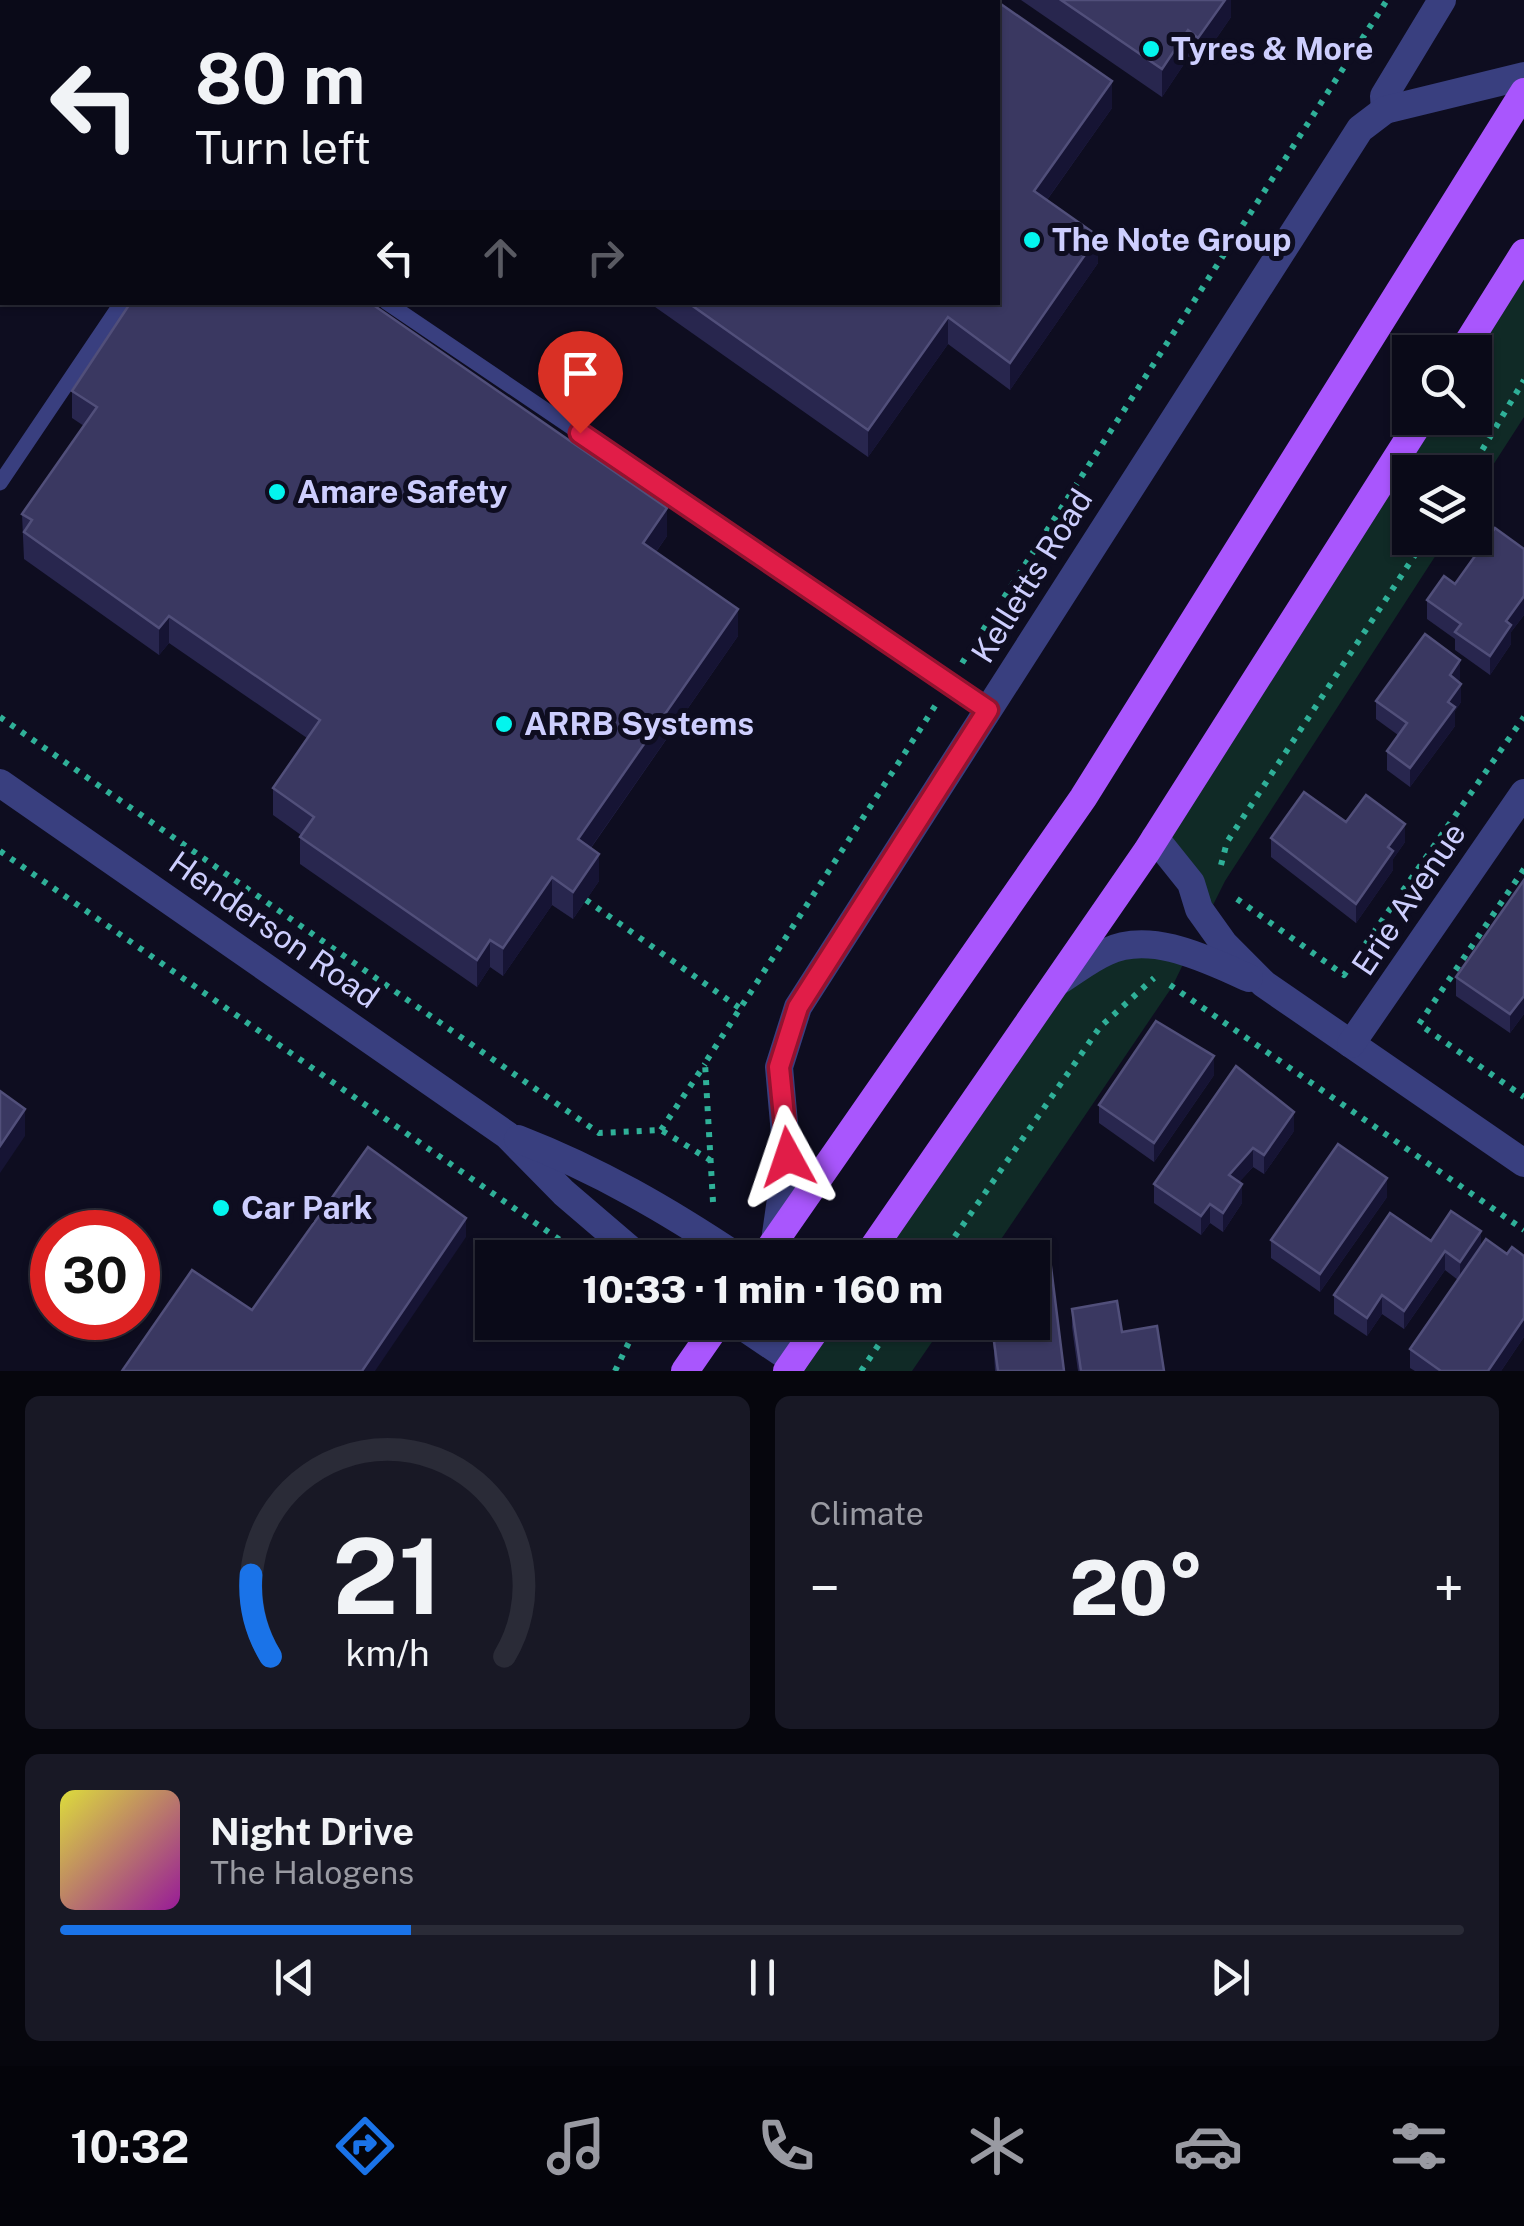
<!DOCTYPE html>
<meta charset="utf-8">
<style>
:root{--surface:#0a0a18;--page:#181825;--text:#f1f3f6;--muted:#999aa2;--line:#2a2b37;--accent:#1a73e8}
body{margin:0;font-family:"Public Sans",sans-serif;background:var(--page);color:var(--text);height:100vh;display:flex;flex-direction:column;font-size:38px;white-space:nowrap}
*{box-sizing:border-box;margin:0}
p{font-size:32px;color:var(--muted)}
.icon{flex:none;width:55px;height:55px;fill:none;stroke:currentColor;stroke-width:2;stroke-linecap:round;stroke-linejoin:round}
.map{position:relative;height:1371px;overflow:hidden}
.panel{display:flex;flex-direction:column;gap:25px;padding:25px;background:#06060d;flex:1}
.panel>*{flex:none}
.top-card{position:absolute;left:0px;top:0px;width:1000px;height:305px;box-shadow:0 2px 8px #0004,0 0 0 2px var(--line);background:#0a0a18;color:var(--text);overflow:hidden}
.buttons{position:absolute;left:1392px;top:335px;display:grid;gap:20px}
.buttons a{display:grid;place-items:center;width:100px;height:100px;border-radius:0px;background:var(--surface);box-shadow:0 2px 8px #0004,0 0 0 2px var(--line);font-size:50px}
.speed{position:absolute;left:30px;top:1210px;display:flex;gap:20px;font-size:50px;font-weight:700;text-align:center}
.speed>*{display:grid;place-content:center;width:130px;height:130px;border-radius:50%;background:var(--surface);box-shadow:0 2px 8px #0004,0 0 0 2px var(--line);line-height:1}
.speed .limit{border:15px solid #d22;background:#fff;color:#111}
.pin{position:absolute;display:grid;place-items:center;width:85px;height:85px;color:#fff;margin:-102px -42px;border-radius:50% 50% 50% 0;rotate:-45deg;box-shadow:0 0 10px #0007}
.pin .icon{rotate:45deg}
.me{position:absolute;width:110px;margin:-55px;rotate:355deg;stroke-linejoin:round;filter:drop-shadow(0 0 8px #0008)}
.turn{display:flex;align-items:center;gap:35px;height:210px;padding:0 30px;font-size:45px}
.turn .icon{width:130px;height:130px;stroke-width:2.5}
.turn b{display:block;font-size:70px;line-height:85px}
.lanes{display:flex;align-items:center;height:95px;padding:0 30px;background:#0003;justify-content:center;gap:50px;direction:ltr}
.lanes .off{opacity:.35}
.big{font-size:75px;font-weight:800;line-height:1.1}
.panel .card{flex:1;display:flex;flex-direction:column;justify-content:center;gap:15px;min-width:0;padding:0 35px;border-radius:15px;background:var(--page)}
.panel .dial{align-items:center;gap:0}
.dial svg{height:260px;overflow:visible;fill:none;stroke:var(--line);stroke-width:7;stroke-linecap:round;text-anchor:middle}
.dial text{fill:var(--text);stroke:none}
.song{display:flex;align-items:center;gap:30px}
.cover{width:120px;height:120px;border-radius:15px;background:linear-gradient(135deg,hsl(60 70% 55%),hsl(300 70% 35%))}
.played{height:10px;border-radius:5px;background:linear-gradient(90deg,var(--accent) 25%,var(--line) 25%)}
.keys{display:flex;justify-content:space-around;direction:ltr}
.heat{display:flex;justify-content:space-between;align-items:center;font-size:55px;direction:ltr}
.panel .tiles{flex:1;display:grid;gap:25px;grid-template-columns:1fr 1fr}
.card:last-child{grid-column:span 2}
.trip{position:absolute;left:475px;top:1240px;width:575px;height:100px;border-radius:0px;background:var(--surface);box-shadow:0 2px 8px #0004,0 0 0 2px var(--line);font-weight:800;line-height:100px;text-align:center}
.menu{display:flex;height:160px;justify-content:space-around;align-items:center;background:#04040a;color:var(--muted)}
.menu .icon{width:70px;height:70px}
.menu .selected{color:var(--accent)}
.menu b{font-size:45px;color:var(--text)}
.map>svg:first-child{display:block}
.green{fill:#102a26}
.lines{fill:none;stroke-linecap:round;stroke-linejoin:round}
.path{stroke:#2fb098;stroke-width:6;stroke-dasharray:5 8;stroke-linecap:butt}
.service{stroke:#393f7f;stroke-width:15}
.minor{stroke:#393f7f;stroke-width:28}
.primary{stroke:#a956fd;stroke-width:28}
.wall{fill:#28264e}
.shaded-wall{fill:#161434}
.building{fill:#3a3861;stroke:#514f7a;stroke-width:2.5}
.route-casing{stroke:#92132f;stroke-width:25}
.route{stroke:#e11d48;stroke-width:18}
.poi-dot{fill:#03f5ee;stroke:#0e0d20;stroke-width:4}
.labels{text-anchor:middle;stroke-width:10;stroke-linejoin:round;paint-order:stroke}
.poi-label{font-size:32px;font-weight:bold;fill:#cdcefe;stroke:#0e0d20;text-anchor:start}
.street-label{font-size:32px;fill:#cdcefe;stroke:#0e0d20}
</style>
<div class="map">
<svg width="1524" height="1371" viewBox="0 0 1524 1371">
<rect width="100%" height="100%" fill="#0e0d20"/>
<g class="green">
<path d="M1524,253v164l-49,76v-21h-65v66h37l-222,343 -19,38 -51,-81 267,-420h53v-66z"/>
<path d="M1109,950l80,2 -17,35 -183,270 -123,1 193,-277z"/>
<path d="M821,1323h124l-33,48h-125z"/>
</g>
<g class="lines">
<g class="path">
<path d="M1469,472l55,-92"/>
<path d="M962,663l425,-663"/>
<path d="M0,717l599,416 62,-3 49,30"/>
<path d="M0,851l570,396"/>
<path d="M1221,865l6,-23 199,-304"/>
<path d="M1524,869l-105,155 105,73"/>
<path d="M1237,899l107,76 180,-258"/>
<path d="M586,900l155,109"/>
<path d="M1170,985l354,245"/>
<path d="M661,1130l44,-66"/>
<path d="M713,1202l-8,-139 232,-360"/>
<path d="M940,1258l160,-231 54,-49"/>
<path d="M615,1371l16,-33 1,-16"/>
<path d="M861,1371l33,-49"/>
</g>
<g class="service">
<path d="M386,302l603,408"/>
<path d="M0,483l122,-181"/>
</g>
<g class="minor">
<path d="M1385,110l-1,-14 58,-96"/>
<path d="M0,783l507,352 57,58 76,65"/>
<path d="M1155,838l36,45 8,26 25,35 40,40 260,179"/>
<path d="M1059,981c16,-10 31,-22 47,-29 45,-22 102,8 143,26"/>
<path d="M1351,1044l173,-251"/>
<path d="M518,1139c80,31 149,71 221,119"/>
<path d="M775,1241l12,-84 -8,-90 19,-60 532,-831 30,-47 25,-19 139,-34"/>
<path d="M736,1322l58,39"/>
</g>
<g class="primary">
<path d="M1462,352l62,-99"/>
<path d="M763,1258l320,-460 441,-706"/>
<path d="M866,1258l281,-407 275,-433"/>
<path d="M685,1371l34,-49"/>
<path d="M787,1371l34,-49"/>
</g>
</g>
<g class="wall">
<path d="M1021,0h210v17l-33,48 -10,-7 -26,39z"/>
<path d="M998,2l114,106 -65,92 51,63 -88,127 -62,-46 -80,113 -220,-155h350z"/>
<path d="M72,391l595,145 -11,16 82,84 -147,212 8,33 -26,38 -21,-14 -49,71 -13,-9 -13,20 -177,-123v-27l1,-2 -28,-20v-27l34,-50 -138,-95 -10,12 -135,-96 -2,-45 62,-88 -12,-8z"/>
<path d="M1524,549v66l-13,17v12l-21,31 -35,-25v-11l-28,-20v-19z"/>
<path d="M1460,679l-2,2 3,21 -6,9v15l-45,61 -23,-17v-19l11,-16 -22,-16v-18z"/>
<path d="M1346,822l59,20 -12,17v11l-37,53 -85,-66v-19z"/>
<path d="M1524,880v134l-14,19 -54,-37v-19z"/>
<path d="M1214,1075l-60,87 -55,-39v-18z"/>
<path d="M1294,1131l-30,43 -11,-7 -14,15 3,21 -19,29 -13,-9 -9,12 -47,-32v-19z"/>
<path d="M1387,1197l-67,95 -49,-34v-18z"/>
<path d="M1431,1241l50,5 26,8 17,2v81l-23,34h-86l-5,-3v-19l48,-69 -13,-10 -41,59 -22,-15 -15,22 -33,-22v-19z"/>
<path d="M1072,1309l92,62h-86l-6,-44z"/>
<path d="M1018,1322h14l32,49h-69l-2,-37 26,-3z"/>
</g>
<g class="shaded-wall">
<path d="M151,0h19l-1,2h-19z"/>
<path d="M591,0h19l-1,2h-19z"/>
<path d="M1222,0h9v17l-33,48v-27z"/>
<path d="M1188,30v28l-26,39v-28z"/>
<path d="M1112,81v27l-78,110v-27z"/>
<path d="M2,214v27l-2,3v-27z"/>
<path d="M1098,236v27l-88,127v-27z"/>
<path d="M948,317v27l-80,113v-27z"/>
<path d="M667,508v28l-24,34v-27z"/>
<path d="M1524,596v19l-13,17v12l-21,31v-19l16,-35z"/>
<path d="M738,609v27l-160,230v-27z"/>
<path d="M169,616v27l-10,12v-27z"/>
<path d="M1460,660v19l-10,15v-19z"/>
<path d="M1461,684v18l-6,9v15l-45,61v-19l38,-66z"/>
<path d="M1405,824v18l-12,17v11l-37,53v-19l32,-57z"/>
<path d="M599,854v27l-26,38v-27z"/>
<path d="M552,877v28l-49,71v-28z"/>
<path d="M490,940v27l-13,20v-27z"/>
<path d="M1524,996v18l-14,19v-19z"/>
<path d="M1214,1056v19l-60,87v-19z"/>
<path d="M25,1109v27l-25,37v-27z"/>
<path d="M1294,1112v19l-30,43v-19z"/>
<path d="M1253,1148v19l-24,26v-18z"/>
<path d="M1387,1178v19l-67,95v-18z"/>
<path d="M1242,1184v19l-19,29v-19z"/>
<path d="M1210,1204v19l-9,12v-19z"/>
<path d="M466,1218v19l-91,134h-13z"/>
<path d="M1481,1231v19l-21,31v-19z"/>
<path d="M1445,1251v19l-41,59v-18z"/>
<path d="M1382,1295v19l-15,22v-18z"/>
<path d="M1524,1318v19l-23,34h-13z"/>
</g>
<g class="building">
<path d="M0,0h151l-1,2h-148v212l-2,3z"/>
<path d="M285,0h306l-1,2h-307z"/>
<path d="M800,0h195l117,81 -78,110 64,45 -88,127 -62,-46 -80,113 -181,-128h311v-300h-200z"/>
<path d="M1061,0h164l-27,38 -10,-8 -26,39z"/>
<path d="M131,302h238l298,206 -24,35 95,66 -160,230 21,15 -26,38 -21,-15 -49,71 -13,-8 -13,20 -177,-123 14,-20 -41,-29 47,-68 -151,-104 -10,12 -135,-96 8,-12 -10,-6 75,-107 -25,-16z"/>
<path d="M1495,528l29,21v47l-18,25 5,4 -21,31 -35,-24 6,-8 -34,-24 17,-24 11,8z"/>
<path d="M1425,634l35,26 -10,15 11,9 -13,18 7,5 -45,61 -23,-17 20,-28 -31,-22z"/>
<path d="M1304,792l42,30 20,-27 39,29 -17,23 5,4 -37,53 -85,-66z"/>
<path d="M1524,880v116l-14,18 -54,-37z"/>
<path d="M1156,1021l58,35 -60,87 -55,-38z"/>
<path d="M1236,1066l58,46 -30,43 -11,-7 -24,27 13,9 -19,29 -13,-9 -9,12 -47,-32z"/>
<path d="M0,1091l25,18 -25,37z"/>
<path d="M1338,1144l49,34 -67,96 -49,-34z"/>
<path d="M368,1147l98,71 -104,153h-240l70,-101 60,40z"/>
<path d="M1451,1211l30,20 -21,31 -15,-11 -41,60 -22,-16 -15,23 -33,-23 56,-82 41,28z"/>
<path d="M1486,1239l21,15 5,-7 12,9v62l-36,53h-47l-31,-22z"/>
<path d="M1050,1259l14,112h-66l-5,-37 28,-4 -1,-8h12v-61z"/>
<path d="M1117,1301l5,31 35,-6 7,45h-83l-9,-62z"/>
</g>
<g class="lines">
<g class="route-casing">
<path id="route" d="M580,433l408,277 -190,297 -19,60 9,90"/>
</g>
<use href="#route" class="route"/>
</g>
<g class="poi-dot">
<circle cx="1151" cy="49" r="10"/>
<circle cx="1032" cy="240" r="10"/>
<circle cx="277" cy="492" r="10"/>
<circle cx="504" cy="724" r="10"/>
<circle cx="221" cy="1208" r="10"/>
</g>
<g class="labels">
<g class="poi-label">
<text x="1171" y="60">Tyres &amp; More</text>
<text x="1052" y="251">The Note Group</text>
<text x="297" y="503">Amare Safety</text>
<text x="524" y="735">ARRB Systems</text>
<text x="241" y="1219">Car Park</text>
</g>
<g class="street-label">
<text transform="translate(1032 576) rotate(-58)" y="11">Kelletts Road</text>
<text transform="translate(1409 899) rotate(-56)" y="11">Erie Avenue</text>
<text transform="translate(274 930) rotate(35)" y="11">Henderson Road</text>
</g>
</g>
</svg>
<div class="buttons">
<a><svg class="icon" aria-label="search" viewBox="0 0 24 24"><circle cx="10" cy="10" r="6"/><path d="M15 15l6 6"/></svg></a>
<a><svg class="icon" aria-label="layers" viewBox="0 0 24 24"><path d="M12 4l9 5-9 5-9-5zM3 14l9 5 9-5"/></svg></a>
</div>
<div class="speed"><div class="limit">30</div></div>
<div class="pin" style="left:580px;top:433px;background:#d93025"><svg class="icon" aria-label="arrive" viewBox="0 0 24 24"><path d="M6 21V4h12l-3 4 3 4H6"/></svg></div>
<svg class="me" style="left:788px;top:1157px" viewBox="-20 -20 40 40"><path d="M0-17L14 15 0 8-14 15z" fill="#e11d48" stroke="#fff" stroke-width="4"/></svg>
<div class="trip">10:33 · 1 min · 160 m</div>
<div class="top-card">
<div class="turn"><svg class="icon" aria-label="left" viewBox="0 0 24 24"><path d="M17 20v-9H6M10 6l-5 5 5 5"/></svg><div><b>80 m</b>Turn left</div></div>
<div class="lanes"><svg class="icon" aria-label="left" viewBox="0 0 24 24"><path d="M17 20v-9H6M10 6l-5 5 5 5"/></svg><svg class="icon off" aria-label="ahead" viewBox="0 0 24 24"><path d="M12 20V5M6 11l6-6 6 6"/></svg><svg class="icon off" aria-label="right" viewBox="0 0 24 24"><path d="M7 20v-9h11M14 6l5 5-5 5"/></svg></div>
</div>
</div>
<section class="panel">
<div class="tiles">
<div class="card dial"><svg viewBox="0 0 100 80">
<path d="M14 69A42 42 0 1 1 86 69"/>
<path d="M14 69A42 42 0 0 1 8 44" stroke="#1a73e8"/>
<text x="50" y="56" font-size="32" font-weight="700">21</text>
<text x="50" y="72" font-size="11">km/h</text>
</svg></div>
<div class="card"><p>Climate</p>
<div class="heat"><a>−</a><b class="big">20°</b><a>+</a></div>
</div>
<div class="card">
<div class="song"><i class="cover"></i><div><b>Night Drive</b><p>The Halogens</p></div></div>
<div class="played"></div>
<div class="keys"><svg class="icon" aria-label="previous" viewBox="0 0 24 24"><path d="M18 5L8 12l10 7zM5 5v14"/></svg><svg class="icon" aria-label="pause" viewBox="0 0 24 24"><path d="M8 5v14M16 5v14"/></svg><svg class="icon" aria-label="next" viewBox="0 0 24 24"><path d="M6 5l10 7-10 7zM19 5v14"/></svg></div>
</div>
</div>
</section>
<nav class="menu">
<b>10:32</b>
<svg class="icon selected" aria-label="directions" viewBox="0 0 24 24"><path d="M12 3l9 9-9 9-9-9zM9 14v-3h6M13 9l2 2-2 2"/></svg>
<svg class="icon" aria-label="music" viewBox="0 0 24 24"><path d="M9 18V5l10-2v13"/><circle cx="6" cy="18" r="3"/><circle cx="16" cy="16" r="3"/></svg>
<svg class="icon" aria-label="phone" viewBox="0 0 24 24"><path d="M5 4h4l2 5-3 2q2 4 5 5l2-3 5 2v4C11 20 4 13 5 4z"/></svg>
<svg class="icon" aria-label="climate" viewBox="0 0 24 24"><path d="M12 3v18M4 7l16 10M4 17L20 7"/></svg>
<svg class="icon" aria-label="car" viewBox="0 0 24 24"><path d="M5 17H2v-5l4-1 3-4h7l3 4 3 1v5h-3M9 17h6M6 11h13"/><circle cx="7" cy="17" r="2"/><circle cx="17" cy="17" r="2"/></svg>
<svg class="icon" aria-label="filters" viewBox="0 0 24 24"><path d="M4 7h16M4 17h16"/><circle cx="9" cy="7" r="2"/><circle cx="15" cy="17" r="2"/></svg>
</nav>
